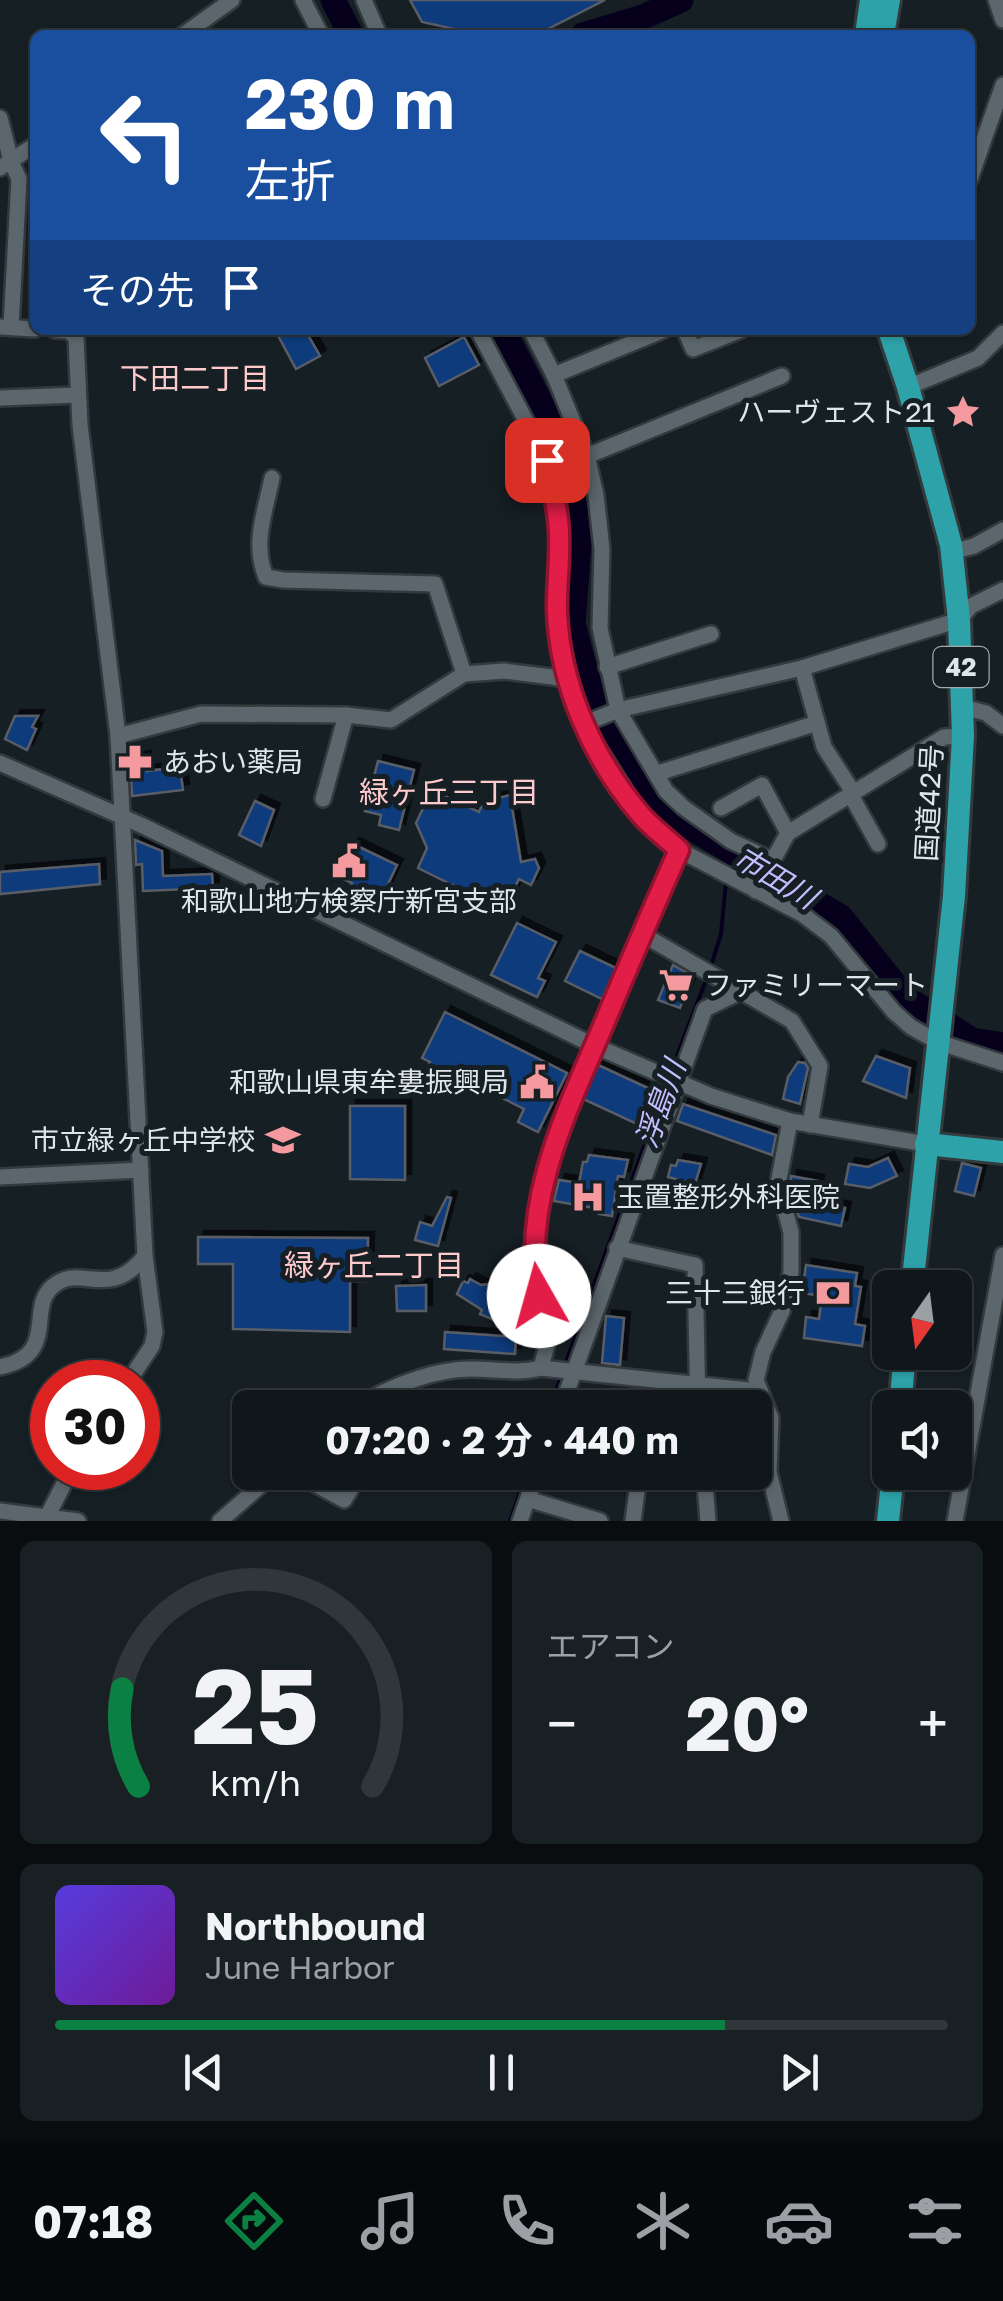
<!DOCTYPE html>
<html lang="ja">
<meta charset="utf-8">
<style>
:root{--surface:#10171b;--page:#192024;--text:#f1f3f6;--muted:#9c9fa3;--line:#30363a;--accent:#0b8043}
body{margin:0;font-family:"Golos Text","Noto Sans JP",sans-serif;background:var(--page);color:var(--text);height:100vh;display:flex;flex-direction:column;font-size:38px;white-space:nowrap}
*{box-sizing:border-box;margin:0}
p{font-size:32px;color:var(--muted)}
.icon{flex:none;width:55px;height:55px;fill:none;stroke:currentColor;stroke-width:2;stroke-linecap:round;stroke-linejoin:round}
.map{position:relative;height:1521px;overflow:hidden}
.drawer{display:flex;flex-direction:column;gap:20px;padding:20px;background:#090d0f;flex:1}
.drawer>*{flex:none}
.guide{position:absolute;left:30px;top:30px;width:945px;height:305px;border-radius:15px;box-shadow:0 2px 8px #0004,0 0 0 2px var(--line);background:#1a4fa0;color:#fff;overflow:hidden}
.needle{width:65px;rotate:194deg}
.fabs{position:absolute;left:872px;top:1270px;display:grid;gap:20px}
.fabs a{display:grid;place-items:center;width:100px;height:100px;border-radius:15px;background:var(--surface);box-shadow:0 2px 8px #0004,0 0 0 2px var(--line);font-size:50px}
.speed{position:absolute;left:30px;top:1360px;display:flex;gap:20px;font-size:50px;font-weight:700;text-align:center}
.speed>*{display:grid;place-content:center;width:130px;height:130px;border-radius:50%;background:var(--surface);box-shadow:0 2px 8px #0004,0 0 0 2px var(--line);line-height:1}
.speed .limit{border:15px solid #d22;background:#fff;color:#111}
.pin{position:absolute;display:grid;place-items:center;width:85px;height:85px;color:#fff;margin:-42px;border-radius:20px;box-shadow:0 5px 15px #0006}
.me{position:absolute;width:110px;margin:-55px;rotate:353deg;stroke-linejoin:round;filter:drop-shadow(0 0 8px #0008)}
.turn{display:flex;align-items:center;gap:35px;height:210px;padding:0 50px;font-size:45px}
.turn .icon{width:130px;height:130px;stroke-width:2.5}
.turn b{display:block;font-size:70px;line-height:85px}
.then{display:flex;align-items:center;height:95px;padding:0 50px;background:#0003;gap:20px;font-size:38px}
.big{font-size:75px;font-weight:700;line-height:1.1}
.drawer .widget{flex:1;display:flex;flex-direction:column;justify-content:center;gap:15px;min-width:0;padding:0 35px;border-radius:15px;background:var(--page)}
.drawer .dial{align-items:center;gap:0}
.dial svg{height:260px;overflow:visible;fill:none;stroke:var(--line);stroke-width:7;stroke-linecap:round;text-anchor:middle}
.dial text{fill:var(--text);stroke:none}
.song{display:flex;align-items:center;gap:30px}
.cover{width:120px;height:120px;border-radius:15px;background:linear-gradient(135deg,hsl(250 70% 55%),hsl(280 70% 35%))}
.played{height:10px;border-radius:5px;background:linear-gradient(90deg,var(--accent) 75%,var(--line) 75%)}
.keys{display:flex;justify-content:space-around;direction:ltr}
.heat{display:flex;justify-content:space-between;align-items:center;font-size:55px;direction:ltr}
.drawer .tiles{flex:1;display:grid;gap:20px;grid-template-columns:1fr 1fr}
.widget:last-child{grid-column:span 2}
.trip{position:absolute;left:232px;top:1390px;width:540px;height:100px;border-radius:15px;background:var(--surface);box-shadow:0 2px 8px #0004,0 0 0 2px var(--line);font-weight:700;line-height:100px;text-align:center}
.tab-bar{display:flex;height:160px;justify-content:space-around;align-items:center;background:#06090b;color:var(--muted)}
.tab-bar .icon{width:70px;height:70px}
.tab-bar .current{color:var(--accent)}
.tab-bar b{font-size:45px;color:var(--text)}
.map>svg:first-child{display:block}
.lines{fill:none;stroke-linecap:round;stroke-linejoin:round}
.stream{stroke:#06001d;stroke-width:4}
.river{stroke:#06001d;stroke-width:25}
.building{fill:#0f3a7b;stroke:#585d67;stroke-width:2.5;filter:url(#shadow)}
.minor-casing{stroke:#333a3d;stroke-width:20}
.highway-casing{stroke:#333a3d;stroke-width:28}
.minor{stroke:#5c676d;stroke-width:15}
.highway{stroke:#2da2a9;stroke-width:22}
.route-casing{stroke:#92132f;stroke-width:25}
.route{stroke:#e11d48;stroke-width:18}
.labels{text-anchor:middle;stroke-width:10;stroke-linejoin:round;paint-order:stroke}
.shield{fill:#151f24;stroke:#a2aaae;stroke-width:2.5}
.shield-label{font-size:25px;font-weight:bold;fill:#dfe6e9}
.poi-label{font-size:28px;fill:#dfe6e9;stroke:#151f24;text-anchor:end}
.street-label{font-size:28px;fill:#dfe6e9;stroke:#151f24}
.neighbourhood-label{font-size:30px;fill:#ffcacc;stroke:#151f24}
.water-label{font-size:30px;font-style:italic;fill:#c3bdfe;stroke:#151f24}
</style>
<div class="map">
<svg width="1003" height="1521" viewBox="0 0 1003 1521">
<defs>
<filter id="shadow"><feDropShadow dx="6" dy="-6" stdDeviation="0" flood-color="#0009"/></filter>
</defs>
<rect width="100%" height="100%" fill="#151f24"/>
<g class="lines">
<g class="stream">
<path d="M727,868l2,-17"/>
<path d="M711,966l10,-32 5,-52"/>
<path d="M670,1074l38,-99"/>
<path d="M565,1365l102,-282"/>
<path d="M550,1408l12,-34"/>
<path d="M510,1521l17,-49"/>
</g>
<g class="river">
<path d="M333,0l18,35"/>
<path d="M583,35l60,-18 38,-17"/>
<path d="M503,330l65,125 12,74 -7,95 21,79 23,41 43,58 30,25 151,90 64,80 67,43 31,5"/>
</g>
</g>
<g class="building">
<path d="M410,0h195l-69,35h-54l-60,-13z"/>
<path d="M275,330h30l15,26 -24,13z"/>
<path d="M464,337l15,28 -40,21 -14,-28z"/>
<path d="M15,716h23l-6,11 4,2 -9,21 -22,-11z"/>
<path d="M145,757l2,14 33,-4 3,23 -51,6 -2,-37z"/>
<path d="M378,761l36,9 -15,60 -20,-5 2,-10 -16,-4z"/>
<path d="M432,790l47,22 4,-10 27,-7 11,67 14,-3 4,9 -8,17 -12,-6 -16,31 -85,-42 9,-20 -11,-25z"/>
<path d="M255,801l19,9 -13,36 -22,-11z"/>
<path d="M135,840l27,11 1,25 49,-2 1,14 -70,3 -1,-27 -6,1z"/>
<path d="M353,844l44,21 -16,34 -31,-12 2,-4 -15,-7z"/>
<path d="M99,864l1,20 -100,10v-22z"/>
<path d="M517,923l39,19 -18,36 7,3 -8,16 -46,-22z"/>
<path d="M580,951l36,17 -14,31 -37,-18z"/>
<path d="M673,965l19,11 -12,32 -22,-8z"/>
<path d="M445,1012l122,61 -29,59 -20,-10 6,-13 -67,-34 -7,14 -19,-10 -5,-10 4,-7 -8,-4z"/>
<path d="M876,1056l34,12 -4,30 -43,-17z"/>
<path d="M798,1062l7,1 3,5 -8,36 -17,-5 5,-22z"/>
<path d="M598,1065l52,24 -13,35 -54,-25z"/>
<path d="M683,1104l93,31 -4,20 -95,-34z"/>
<path d="M350,1106h55v74l-55,-1z"/>
<path d="M589,1155l39,5 -4,17 -6,-1 -6,40 -13,-2 1,-5 -46,-8 5,-21 20,3 4,-21h4z"/>
<path d="M888,1158l9,18 -27,12 -25,-4 4,-20 19,3z"/>
<path d="M678,1160l23,4 -6,20 -27,-7 3,-12 5,1z"/>
<path d="M962,1163l19,5 -7,28 -19,-5z"/>
<path d="M791,1176l27,5 -3,21 30,6 -4,18 -42,-9 -6,-20 2,-7 -4,-1 -1,-5z"/>
<path d="M447,1197l4,1 -13,48 -23,-6 5,-18 12,4z"/>
<path d="M198,1237l170,1 -1,43h-17v51l-117,-3v-65h-35z"/>
<path d="M806,1265l51,8 -2,13 6,1 -6,37 10,2 -3,20 -58,-8 2,-21 13,2 3,-23 -20,-3z"/>
<path d="M470,1279l11,6 39,-5 1,15 10,17 -13,18 -38,-16 2,-4 -25,-16 6,-13 5,2z"/>
<path d="M426,1285v26h-29l-1,-25z"/>
<path d="M606,1316l18,2 -4,47 -18,-2z"/>
<path d="M445,1332l71,5 -1,17 -71,-5z"/>
</g>
<g class="lines">
<g class="minor-casing">
<g id="minor">
<path d="M303,0l18,35"/>
<path d="M364,0l15,35"/>
<path d="M996,0l7,20"/>
<path d="M183,35l49,-35"/>
<path d="M0,118l11,43 8,18 -8,148"/>
<path d="M0,168l35,-23"/>
<path d="M970,179l33,-94"/>
<path d="M0,327l35,2"/>
<path d="M55,330l13,1 8,6 4,88 38,311 27,520 10,76 -3,14 -24,36"/>
<path d="M478,330l69,131 11,59 -1,93 11,66 15,45 57,90 39,36 123,64 29,22 63,76 17,15 27,15 65,21"/>
<path d="M531,330l23,45 33,81 9,39 6,54 -2,79 18,82 48,81 17,16 48,34 41,19"/>
<path d="M685,330l8,19 48,-19"/>
<path d="M554,375l110,-45"/>
<path d="M908,387l70,-29 25,-25"/>
<path d="M0,398l78,-3"/>
<path d="M587,456l195,-80"/>
<path d="M272,478c-7,34 -20,66 -6,99l17,3 152,4 29,90"/>
<path d="M951,552l23,-6 29,-16"/>
<path d="M607,667l104,-33"/>
<path d="M802,668l22,79 29,45v7l25,45"/>
<path d="M963,707l23,6 17,13"/>
<path d="M583,724l35,-14 184,-42 157,-48 12,-14 32,-16"/>
<path d="M118,736l83,-22 145,1 45,5 73,-46 40,-3 64,8"/>
<path d="M0,763l141,62 454,221 116,50 79,25 136,23"/>
<path d="M658,773l159,-50"/>
<path d="M323,799l23,-84"/>
<path d="M721,808l41,-23 26,48"/>
<path d="M756,891l32,-58 156,-96 19,-1"/>
<path d="M642,934l150,87 28,45 -10,59"/>
<path d="M0,1177l141,-7"/>
<path d="M617,1248l78,17 3,143"/>
<path d="M0,1367c59,-12 27,-58 52,-80 29,-26 55,16 93,-31"/>
<path d="M541,1368l7,-28 -15,-92 20,-95 19,-56 107,-247"/>
<path d="M353,1408c35,-20 78,-39 118,-39 24,0 46,5 70,-1l217,23"/>
<path d="M561,1408l144,-399 37,-18"/>
<path d="M293,1472l51,28 17,-28"/>
<path d="M704,1472l4,49"/>
<path d="M528,1499l72,22"/>
<path d="M0,1511l78,10"/>
<path d="M48,1515l24,-47"/>
<path d="M220,1521l56,-49"/>
<path d="M520,1521l17,-49"/>
<path d="M633,1521l6,-45 66,4"/>
<path d="M781,1521l-12,-49 2,-54 -15,-38 7,-28 19,-41 9,-39v-40l-13,-48 12,-63"/>
<path d="M955,1521l48,-266"/>
</g>
</g>
<g class="highway-casing">
<g id="highway">
<path d="M866,35l5,-35"/>
<path d="M883,35l6,-35"/>
<path d="M889,330l19,57 43,158 8,75 4,116 -9,160 -42,392"/>
<path d="M926,1144l77,8"/>
<path d="M900,1408l5,-56"/>
<path d="M888,1521l5,-49"/>
</g>
</g>
<use href="#minor" class="minor"/>
<use href="#highway" class="highway"/>
</g>
<g class="lines">
<g class="route-casing">
<path id="route" d="M539,1296c-19,-96 31,-191 67,-277 24,-57 48,-113 73,-169 -13,-12 -28,-23 -39,-36 -47,-55 -80,-129 -83,-202 -1,-30 5,-61 1,-92 -2,-20 -7,-40 -11,-60"/>
</g>
<use href="#route" class="route"/>
</g>
<defs>
<g id="sight-bare" transform="scale(2.7)"><path d="M0-6L1.8-2.2L6-1.7L2.9 1.2L3.7 5.4L0 3.3L-3.7 5.4L-2.9 1.2L-6-1.7L-1.8-2.2Z" fill="#f49a9f" stroke="#151f24" stroke-width="2.5" paint-order="stroke"/></g>
<g id="pharmacy-bare" transform="scale(2.7)"><path d="M-2-6h4v4h4v4h-4v4h-4v-4h-4v-4h4Z" fill="#f49a9f" stroke="#151f24" stroke-width="2.5" paint-order="stroke"/></g>
<g id="civic-bare" transform="scale(2.7)"><path d="M-.6-6.5H3V-4.5H.6V-3L4-1V1h2V6H-6V1h2V-1L-.6-3ZM-1.2 2.5V6h2.4V2.5Z" fill="#f49a9f" stroke="#151f24" stroke-width="2.5" paint-order="stroke"/></g>
<g id="supermarket-bare" transform="scale(2.7)"><path d="M-6-5.5h2.5l.6 2H6L4.5 2H-2.5L-4.4-4H-6ZM-1.5 3.2a1.3 1.3 0 1 0 .1 0ZM3 3.2a1.3 1.3 0 1 0 .1 0Z" fill="#f49a9f" stroke="#151f24" stroke-width="2.5" paint-order="stroke"/></g>
<g id="school-bare" transform="scale(2.7)"><path d="M0-5L7-2L0 1L-7-2ZM-4 1L0 2.5L4 1V4Q0 6-4 4Z" fill="#f49a9f" stroke="#151f24" stroke-width="2.5" paint-order="stroke"/></g>
<g id="hospital-bare" transform="scale(2.7)"><path d="M-5-5h3v3.5h4V-5h3V5h-3V1.5h-4V5h-3Z" fill="#f49a9f" stroke="#151f24" stroke-width="2.5" paint-order="stroke"/></g>
<g id="bank-bare" transform="scale(2.7)"><path d="M-6-4H6V4H-6ZM0-2.3a2.3 2.3 0 1 0 0 4.6a2.3 2.3 0 1 0 0-4.6Z" fill="#f49a9f" stroke="#151f24" stroke-width="2.5" paint-order="stroke"/></g>
</defs>
<g fill-rule="evenodd">
<use href="#sight-bare" x="963" y="412"/>
<use href="#pharmacy-bare" x="135" y="762"/>
<use href="#civic-bare" x="349" y="861"/>
<use href="#supermarket-bare" x="676" y="985"/>
<use href="#civic-bare" x="537" y="1082"/>
<use href="#school-bare" x="283" y="1140"/>
<use href="#hospital-bare" x="588" y="1197"/>
<use href="#bank-bare" x="833" y="1293"/>
</g>
<g class="labels">
<rect class="shield" x="933.5" y="647" width="55" height="40" rx="8"/>
<g class="shield-label">
<text x="961" y="676">42</text>
</g>
<g class="poi-label">
<text x="935" y="422">ハーヴェスト21</text>
<text x="163" y="772" text-anchor="start">あおい薬局</text>
<text x="349" y="911" text-anchor="middle">和歌山地方検察庁新宮支部</text>
<text x="704" y="995" text-anchor="start">ファミリーマート</text>
<text x="509" y="1092">和歌山県東牟婁振興局</text>
<text x="255" y="1150">市立緑ヶ丘中学校</text>
<text x="616" y="1207" text-anchor="start">玉置整形外科医院</text>
<text x="805" y="1303">三十三銀行</text>
</g>
<g class="street-label">
<text transform="translate(929 803) rotate(-87)" y="10">国道42号</text>
</g>
<g class="neighbourhood-label">
<text x="195" y="389">下田二丁目</text>
<text x="449" y="803">緑ヶ丘三丁目</text>
<text x="374" y="1276">緑ヶ丘二丁目</text>
</g>
<g class="water-label">
<text transform="translate(775 878) rotate(31)" y="10">市田川</text>
<text transform="translate(661 1104) rotate(-70)" y="10">浮島川</text>
</g>
</g>
</svg>
<div class="fabs">
<a><svg class="needle" viewBox="-14 -14 28 28"><path d="M0-13l5 13h-10z" fill="#e53935"/><path d="M0 13l5-13h-10z" fill="#9c9fa3"/></svg></a>
<a><svg class="icon" aria-label="sound" viewBox="0 0 24 24"><path d="M4 9h4l5-4v14l-5-4H4zM17 9q2 3 0 6"/></svg></a>
</div>
<div class="speed"><div class="limit">30</div></div>
<div class="pin" style="left:547px;top:460px;background:#d93025"><svg class="icon" aria-label="arrive" viewBox="0 0 24 24"><path d="M6 21V4h12l-3 4 3 4H6"/></svg></div>
<svg class="me" style="left:539px;top:1296px" viewBox="-20 -20 40 40"><circle r="19" fill="#fff"/><path d="M0-13L10 11 0 6-10 11z" fill="#e11d48"/></svg>
<div class="trip">07:20 · 2 分 · 440 m</div>
<div class="guide">
<div class="turn"><svg class="icon" aria-label="left" viewBox="0 0 24 24"><path d="M17 20v-9H6M10 6l-5 5 5 5"/></svg><div><b>230 m</b>左折</div></div>
<div class="then">その先<svg class="icon" aria-label="arrive" viewBox="0 0 24 24"><path d="M6 21V4h12l-3 4 3 4H6"/></svg></div>
</div>
</div>
<section class="drawer">
<div class="tiles">
<div class="widget dial"><svg viewBox="0 0 100 80">
<path d="M14 69A42 42 0 1 1 86 69"/>
<path d="M14 69A42 42 0 0 1 9 39" stroke="#0b8043"/>
<text x="50" y="56" font-size="32" font-weight="700">25</text>
<text x="50" y="72" font-size="11">km/h</text>
</svg></div>
<div class="widget"><p>エアコン</p>
<div class="heat"><a>−</a><b class="big">20°</b><a>+</a></div>
</div>
<div class="widget">
<div class="song"><i class="cover"></i><div><b>Northbound</b><p>June Harbor</p></div></div>
<div class="played"></div>
<div class="keys"><svg class="icon" aria-label="previous" viewBox="0 0 24 24"><path d="M18 5L8 12l10 7zM5 5v14"/></svg><svg class="icon" aria-label="pause" viewBox="0 0 24 24"><path d="M8 5v14M16 5v14"/></svg><svg class="icon" aria-label="next" viewBox="0 0 24 24"><path d="M6 5l10 7-10 7zM19 5v14"/></svg></div>
</div>
</div>
</section>
<nav class="tab-bar">
<b>07:18</b>
<svg class="icon current" aria-label="directions" viewBox="0 0 24 24"><path d="M12 3l9 9-9 9-9-9zM9 14v-3h6M13 9l2 2-2 2"/></svg>
<svg class="icon" aria-label="music" viewBox="0 0 24 24"><path d="M9 18V5l10-2v13"/><circle cx="6" cy="18" r="3"/><circle cx="16" cy="16" r="3"/></svg>
<svg class="icon" aria-label="phone" viewBox="0 0 24 24"><path d="M5 4h4l2 5-3 2q2 4 5 5l2-3 5 2v4C11 20 4 13 5 4z"/></svg>
<svg class="icon" aria-label="climate" viewBox="0 0 24 24"><path d="M12 3v18M4 7l16 10M4 17L20 7"/></svg>
<svg class="icon" aria-label="car" viewBox="0 0 24 24"><path d="M5 17H2v-5l4-1 3-4h7l3 4 3 1v5h-3M9 17h6M6 11h13"/><circle cx="7" cy="17" r="2"/><circle cx="17" cy="17" r="2"/></svg>
<svg class="icon" aria-label="filters" viewBox="0 0 24 24"><path d="M4 7h16M4 17h16"/><circle cx="9" cy="7" r="2"/><circle cx="15" cy="17" r="2"/></svg>
</nav>
